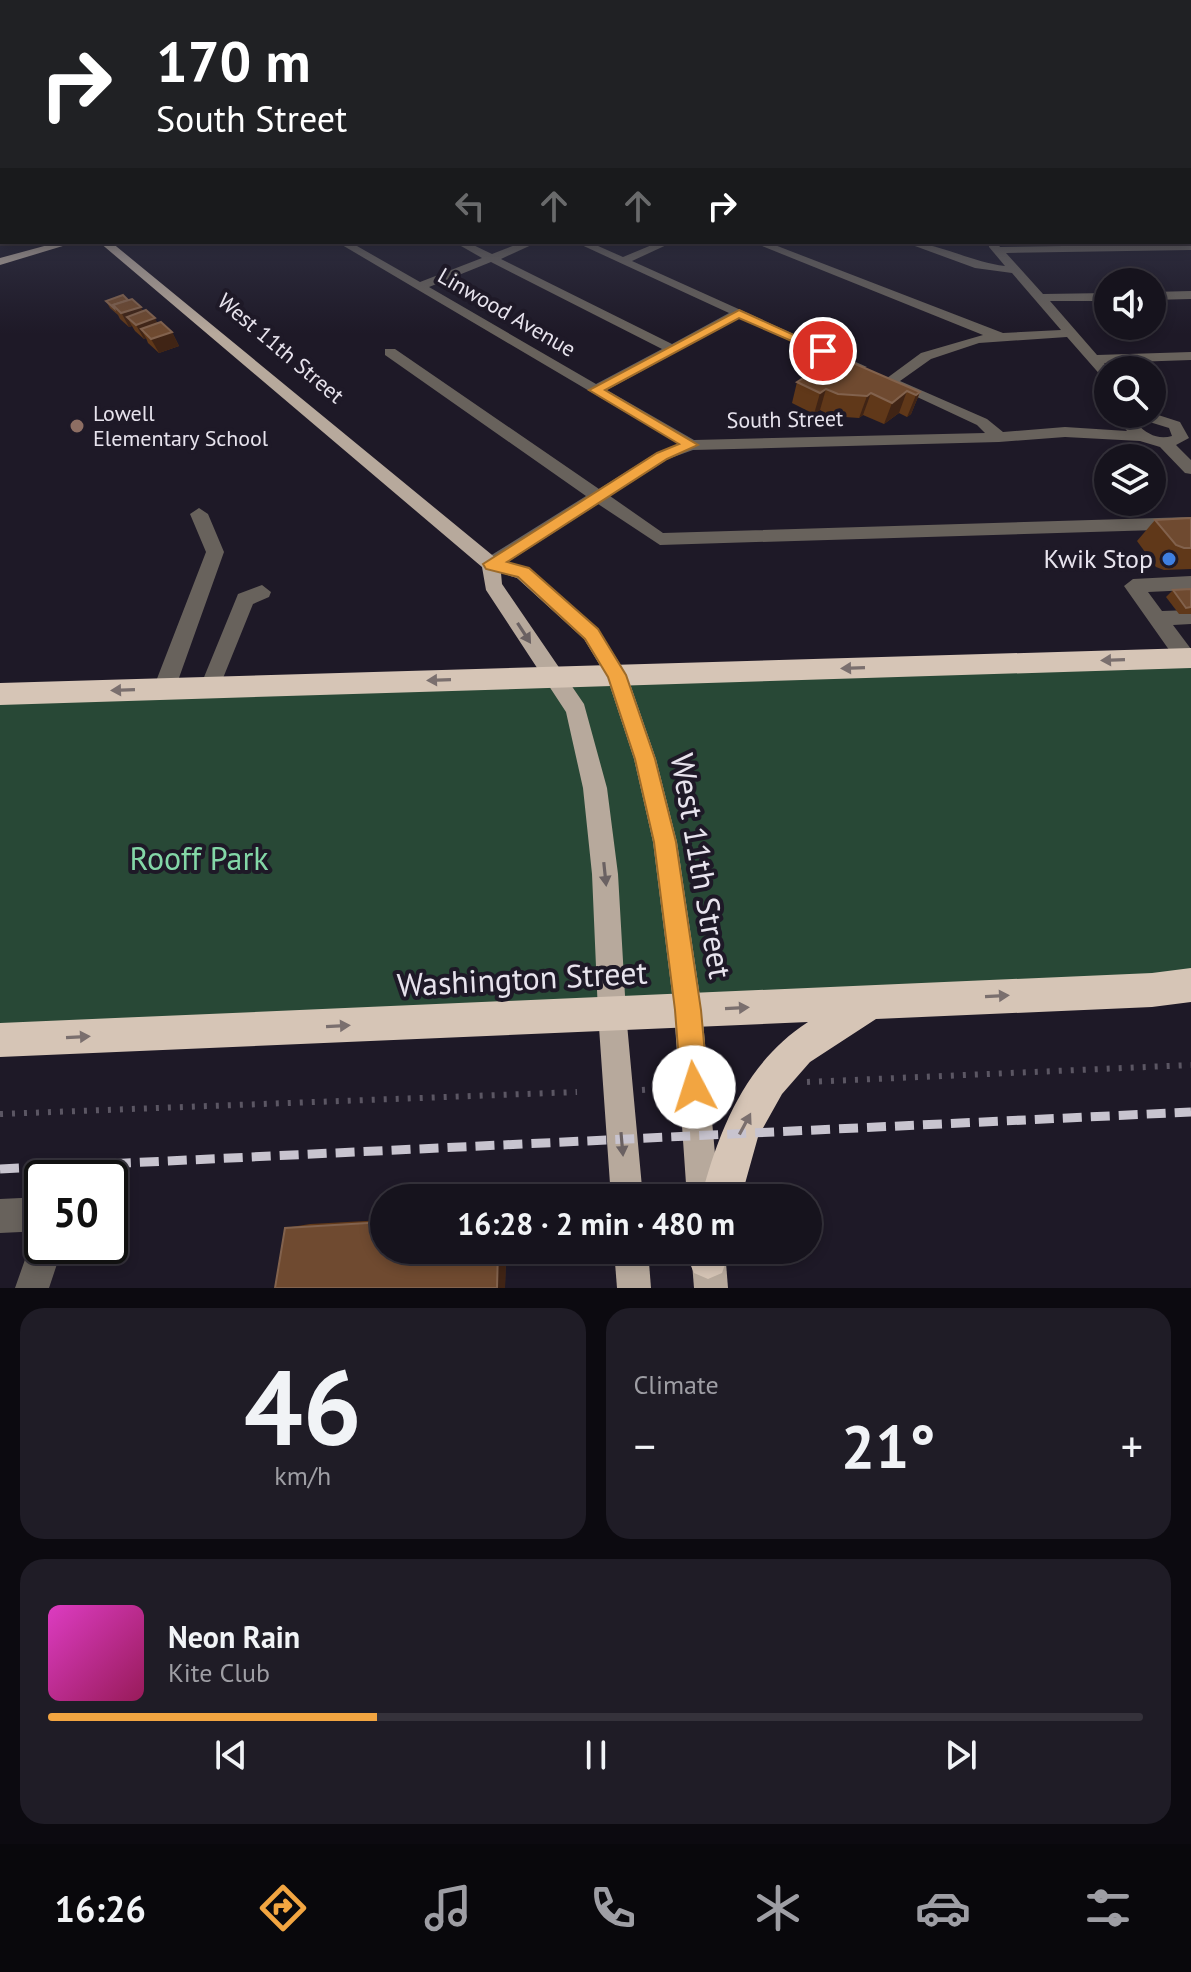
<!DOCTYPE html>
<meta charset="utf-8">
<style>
:root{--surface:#16131d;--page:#1f1c26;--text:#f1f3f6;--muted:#9e9ea4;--line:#35323b;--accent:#f2a541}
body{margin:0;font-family:"PT Sans",sans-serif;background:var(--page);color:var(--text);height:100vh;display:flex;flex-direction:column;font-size:30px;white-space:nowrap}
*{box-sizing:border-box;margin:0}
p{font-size:26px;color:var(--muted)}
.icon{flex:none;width:44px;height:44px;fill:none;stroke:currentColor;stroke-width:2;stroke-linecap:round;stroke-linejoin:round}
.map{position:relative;height:1288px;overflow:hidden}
.panel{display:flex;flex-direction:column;gap:20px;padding:20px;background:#0c0a10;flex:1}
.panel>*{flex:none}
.guide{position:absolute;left:0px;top:0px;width:1192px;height:244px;box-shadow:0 4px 12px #0003,0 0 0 2px var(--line);background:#202124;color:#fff;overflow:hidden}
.controls{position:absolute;left:1094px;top:268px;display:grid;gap:16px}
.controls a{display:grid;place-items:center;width:72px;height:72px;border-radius:50%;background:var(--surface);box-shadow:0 4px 12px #0003,0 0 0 2px var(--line);font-size:40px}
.speed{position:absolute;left:24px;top:1160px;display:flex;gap:16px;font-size:40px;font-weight:700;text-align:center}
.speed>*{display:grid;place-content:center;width:104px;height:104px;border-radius:50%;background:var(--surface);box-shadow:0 4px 12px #0003,0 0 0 2px var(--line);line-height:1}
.speed .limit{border:4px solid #111;border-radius:12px;background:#fff;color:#111}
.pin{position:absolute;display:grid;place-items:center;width:68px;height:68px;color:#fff;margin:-34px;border:4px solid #fff;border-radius:50%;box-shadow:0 2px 8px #0007}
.me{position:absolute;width:88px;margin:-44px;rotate:355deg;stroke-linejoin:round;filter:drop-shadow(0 0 6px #0008)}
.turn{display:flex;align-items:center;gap:28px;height:168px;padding:0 24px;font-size:36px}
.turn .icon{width:104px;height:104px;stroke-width:2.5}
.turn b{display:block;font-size:56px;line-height:68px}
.lanes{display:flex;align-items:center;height:76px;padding:0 24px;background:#0003;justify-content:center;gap:40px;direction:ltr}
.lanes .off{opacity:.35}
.big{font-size:60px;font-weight:600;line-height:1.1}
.panel .card{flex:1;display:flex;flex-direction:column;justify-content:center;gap:12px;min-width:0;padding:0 28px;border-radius:24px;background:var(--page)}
.panel .dial{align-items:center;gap:0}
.dial b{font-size:104px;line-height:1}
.song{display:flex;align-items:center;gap:24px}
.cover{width:96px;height:96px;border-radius:12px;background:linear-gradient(135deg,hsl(310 70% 55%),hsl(330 70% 35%))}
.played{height:8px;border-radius:4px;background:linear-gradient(90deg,var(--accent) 30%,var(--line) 30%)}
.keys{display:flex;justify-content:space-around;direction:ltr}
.heat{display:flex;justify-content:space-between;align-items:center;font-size:44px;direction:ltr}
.panel .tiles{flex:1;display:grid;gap:20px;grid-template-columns:1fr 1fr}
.card:last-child{grid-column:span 2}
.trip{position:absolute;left:370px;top:1184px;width:452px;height:80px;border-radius:40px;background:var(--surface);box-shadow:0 4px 12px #0003,0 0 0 2px var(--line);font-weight:600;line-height:80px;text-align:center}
.dock{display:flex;height:128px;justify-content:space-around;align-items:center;background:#09080c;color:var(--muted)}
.dock .icon{width:56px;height:56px}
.dock .current{color:var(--accent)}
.dock b{font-size:36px;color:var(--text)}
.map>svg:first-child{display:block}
.green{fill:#284836}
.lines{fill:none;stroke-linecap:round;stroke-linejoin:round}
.path{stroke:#5b5663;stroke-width:6;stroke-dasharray:3 9;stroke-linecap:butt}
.minor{fill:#68625c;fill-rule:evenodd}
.major{fill:#b7a99c;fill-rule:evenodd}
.highway{fill:#d6c5b6;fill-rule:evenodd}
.rail{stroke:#c8c4cf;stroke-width:9;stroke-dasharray:19 9;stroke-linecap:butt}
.wall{fill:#603819}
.shaded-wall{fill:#402415}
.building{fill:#6f4a30;stroke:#82624d;stroke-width:2}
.oneway{fill:#6a6162}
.oneway2{fill:#7a6f6e}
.route{fill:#f2a541;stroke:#9d6b2a;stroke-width:2}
.education-dot{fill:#8d6e63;stroke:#1e1927;stroke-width:3}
.shop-dot{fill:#3f7fe0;stroke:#1e1927;stroke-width:3}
.labels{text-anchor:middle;stroke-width:8;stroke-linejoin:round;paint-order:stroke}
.far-street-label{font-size:22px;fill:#e7e3ed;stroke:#1e1927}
.far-poi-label{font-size:22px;fill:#e7e3ed;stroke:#1e1927;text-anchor:start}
.poi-label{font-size:26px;fill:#e7e3ed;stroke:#1e1927;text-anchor:end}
.near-park-label{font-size:32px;fill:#83d7a7;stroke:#1e1927}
.near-street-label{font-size:32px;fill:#e7e3ed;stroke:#1e1927}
</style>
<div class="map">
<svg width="1191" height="1288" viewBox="0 0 1191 1288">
<rect width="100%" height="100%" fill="#1e1927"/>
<path class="green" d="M1191,658v327l-1191,55v-346z"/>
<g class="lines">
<g class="path">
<path d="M807,1082l384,-17"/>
<path d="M717,1086l19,-1"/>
<path d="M642,1090l28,-2"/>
<path d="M0,1114l577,-22"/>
</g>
<g class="minor">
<path d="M2,169v6l-2,1v-6z"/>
<rect x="1190" y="170" width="1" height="6"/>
<rect x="0" y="195" width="2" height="6"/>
<rect x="1190" y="204" width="1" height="6"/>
<rect x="0" y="224" width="2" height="6"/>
<path d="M337,242h13l70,40 62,-24 -28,-16h13l25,12 31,-12h15l-37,17 171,85 57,-31 -154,-71h14l34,15 36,-15h14l-41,19 235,106 -12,3 -116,-52 -132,72 87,50 291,-7 -8,-8 -94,-44 38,-28 62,-18 -231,-93h15l236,91 58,-3 -49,-57 -37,-5 -71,-26c34,0 66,20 101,24l-16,-19v-4h8l3,4 191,-3v6l-185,3 37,41 65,-1v8h-58l47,54 94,-3v8l-87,3 7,7h-3v9l-5,-1 -36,-41 -88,6 -48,16 -31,22 87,38 16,13 62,-5 62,4 -5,-6 8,-11 22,-1 28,9 9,16 -13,7 15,15v14l-6,-1 -25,-26 -20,-6 -75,-4 -66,5 -306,8 -25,9 -58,37 53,37 528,-16v12l-531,16 -62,-41 -101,65h-12l-3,-5 3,-5 101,-63 -201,-141v-6h10l204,140 57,-36 23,-9zM491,262l171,87 -66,35 -167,-97zM1143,420l26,8 3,8c-14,4 -25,-2 -35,-12z"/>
<path d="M1191,291v8l-39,1v-8z"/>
<path d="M199,508l9,6 16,38 -49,137 -4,6 -7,3 -7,-3 -4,-6 53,-137 -16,-38z"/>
<path d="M1191,576v14l-43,2 14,19 29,-1v14l-18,1 18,24v15h-12l-55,-78 9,-7z"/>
<path d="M262,585l9,7 -2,5 -16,7 -36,89 -7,3 -7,-3 -3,-6 36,-88 2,-5z"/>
<path d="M42,1197v34l-42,2v-34z"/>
<path d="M42,1231v15h21l-14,42h-34l19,-54z"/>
</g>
<g class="major">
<path d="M0,159l2,1v6l-2,-1z"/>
<path d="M59,242h17l-76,23v-7z"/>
<path d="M99,242h12l386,317 32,9 69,61 29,46 29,84 21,83 25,168 17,188h-32l-13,-188 -21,-168 -19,-83 -27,-82 -23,-38 -67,-61 -16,-5 1,11 82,120 23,84 11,86 8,139 17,185h-32l-13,-185 -6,-139 -9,-86 -17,-76 -80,-122 -4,-23z"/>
<path d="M614,1250h34l3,38h-34z"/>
<path d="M691,1250h34l3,38h-34z"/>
</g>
<g class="highway">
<path d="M1191,648v20l-1191,37v-22z"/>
<path d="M1191,968v34l-39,5 -276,12 -66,43 -28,32 -24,43 -17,61h-40c18,-69 45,-136 107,-176l-808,35v-34l1152,-50z"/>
<path d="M690,1250h40l-8,23 -14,6 -14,-6 -6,-14z"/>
</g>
<path class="rail" d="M0,1169l1191,-57"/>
</g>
<g class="wall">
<path d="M106,301l37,10 15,13 14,8 7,14 -20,7 -11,-10 -2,-5 -2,1 -9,-8 -3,-5 -3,1 -9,-8 -2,-4 -8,-7z"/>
<path d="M797,382l123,10 -9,22 -4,3 -8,-4 -15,11 -21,-9 -4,3 -28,-2 -11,-6 -6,4 -22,-11z"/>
<path d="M1191,518v51l-27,1 -8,-3 -19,-26 18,-21z"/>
<path d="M1191,589v25h-12l-13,-17 7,-7z"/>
<path d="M384,1220v30h122l-1,38 -220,-60 25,-4z"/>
</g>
<g class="shaded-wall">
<path d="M141,307l7,14 -21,-4 5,9 -3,1 -7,-13z"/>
<path d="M155,318l7,14 -21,-3 5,9 -2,1 -8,-14z"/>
<path d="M172,332l7,14 -20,7 -8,-14z"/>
<path d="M826,389l-6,21 -6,4 6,-21z"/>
<path d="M907,391l-8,22 -15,11 8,-21z"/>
<path d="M920,392l-9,22 -4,3 9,-22z"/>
<path d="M871,393l-8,22 -4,3 8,-22z"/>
<path d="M498,1250h8l-1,38h-8z"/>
</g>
<g class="building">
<path d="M123,295l5,5 -15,5 1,3 -8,-7z"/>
<path d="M132,299l9,8 -20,6 -8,-8z"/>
<path d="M146,310l9,8 -19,7 -9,-8z"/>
<path d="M161,322l11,10 -21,7 -10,-10z"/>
<path d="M837,356l83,36 -4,3 -9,-4 -15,12 -21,-10 -4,3 -29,-2 -12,-5 -6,4 -23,-11z"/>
<path d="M1191,518v30h-7l-8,-3 -21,-25z"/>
<path d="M1191,589v18l-5,1 -13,-18z"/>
<path d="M384,1222v28h114l-1,38h-222l10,-60z"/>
</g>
<defs><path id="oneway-solid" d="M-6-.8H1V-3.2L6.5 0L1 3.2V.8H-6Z" transform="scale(2)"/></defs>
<g class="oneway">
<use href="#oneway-solid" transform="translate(524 633) rotate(57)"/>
<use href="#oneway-solid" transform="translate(605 874) rotate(84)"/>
<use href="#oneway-solid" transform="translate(622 1144) rotate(85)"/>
</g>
<g class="oneway2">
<use href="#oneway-solid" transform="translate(1113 660) rotate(178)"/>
<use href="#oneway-solid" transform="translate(853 668) rotate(178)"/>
<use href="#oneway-solid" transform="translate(439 680) rotate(178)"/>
<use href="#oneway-solid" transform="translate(123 690) rotate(178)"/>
<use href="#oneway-solid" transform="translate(997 996) rotate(-3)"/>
<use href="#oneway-solid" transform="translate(737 1008) rotate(-3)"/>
<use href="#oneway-solid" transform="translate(338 1026) rotate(-3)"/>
<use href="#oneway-solid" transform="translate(78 1037) rotate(-3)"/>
<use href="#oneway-solid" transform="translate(745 1124) rotate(-62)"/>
</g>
<linearGradient id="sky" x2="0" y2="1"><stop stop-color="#100e15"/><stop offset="0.46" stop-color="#3b3e52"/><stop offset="1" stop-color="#3b3e52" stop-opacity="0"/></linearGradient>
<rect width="1191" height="334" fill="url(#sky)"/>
<path class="route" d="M739,310l90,41 -10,2 -80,-35 -134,72 93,55 -31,14 -160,103 22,6 69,61 28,46 29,84 21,83 25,168 7,77 -4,10 -10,4 -9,-4 -4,-10 -6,-77 -21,-168 -19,-83 -27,-82 -23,-38 -67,-62 -32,-8 -3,-5 174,-111 22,-9 -90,-54z"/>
<circle class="education-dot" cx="77" cy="426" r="8"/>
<circle class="shop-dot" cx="1169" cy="559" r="8"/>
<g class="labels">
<g class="far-street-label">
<text transform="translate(507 312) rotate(30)" y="8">Linwood Avenue</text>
<text transform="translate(281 348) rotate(40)" y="8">West 11th Street</text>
<text transform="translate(785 419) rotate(-1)" y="8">South Street</text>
</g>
<g class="far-poi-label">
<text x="93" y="421">Lowell<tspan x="93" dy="25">Elementary School</tspan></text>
</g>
<g class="poi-label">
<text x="1153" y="568">Kwik Stop</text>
</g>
<g class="near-park-label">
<text x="199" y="870">Rooff Park</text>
</g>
<g class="near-street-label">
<text transform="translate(701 866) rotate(80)" y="11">West 11th Street</text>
<text transform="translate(522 979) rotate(-3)" y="11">Washington Street</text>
</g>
</g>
</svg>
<div class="controls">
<a><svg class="icon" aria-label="sound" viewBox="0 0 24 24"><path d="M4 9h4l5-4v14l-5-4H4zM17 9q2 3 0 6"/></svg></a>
<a><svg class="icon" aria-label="search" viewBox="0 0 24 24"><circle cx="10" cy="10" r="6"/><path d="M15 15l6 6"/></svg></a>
<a><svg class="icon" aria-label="layers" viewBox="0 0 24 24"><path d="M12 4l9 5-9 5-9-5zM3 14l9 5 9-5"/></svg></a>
</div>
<div class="speed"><div class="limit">50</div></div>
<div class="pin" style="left:823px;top:351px;background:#d93025"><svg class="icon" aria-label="arrive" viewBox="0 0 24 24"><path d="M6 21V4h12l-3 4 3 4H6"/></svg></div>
<svg class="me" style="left:694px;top:1087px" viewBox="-20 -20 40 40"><circle r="19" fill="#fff"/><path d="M0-13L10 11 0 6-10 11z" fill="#f2a541"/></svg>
<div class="trip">16:28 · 2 min · 480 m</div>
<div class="guide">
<div class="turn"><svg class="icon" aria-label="right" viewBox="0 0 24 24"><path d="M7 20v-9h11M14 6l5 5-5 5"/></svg><div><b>170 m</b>South Street</div></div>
<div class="lanes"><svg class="icon off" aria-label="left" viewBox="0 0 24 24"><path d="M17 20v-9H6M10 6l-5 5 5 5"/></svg><svg class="icon off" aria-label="ahead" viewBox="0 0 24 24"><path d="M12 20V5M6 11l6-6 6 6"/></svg><svg class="icon off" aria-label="ahead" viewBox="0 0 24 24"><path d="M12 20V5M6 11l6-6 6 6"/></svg><svg class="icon" aria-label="right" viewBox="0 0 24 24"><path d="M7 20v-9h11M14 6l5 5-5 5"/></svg></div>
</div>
</div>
<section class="panel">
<div class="tiles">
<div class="card dial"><b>46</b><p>km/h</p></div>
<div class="card"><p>Climate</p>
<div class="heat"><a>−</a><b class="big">21°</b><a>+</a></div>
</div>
<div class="card">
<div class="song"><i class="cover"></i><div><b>Neon Rain</b><p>Kite Club</p></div></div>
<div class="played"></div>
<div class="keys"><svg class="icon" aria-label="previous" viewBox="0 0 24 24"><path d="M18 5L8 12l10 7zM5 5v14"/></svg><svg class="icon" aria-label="pause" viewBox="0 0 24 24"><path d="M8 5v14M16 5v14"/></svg><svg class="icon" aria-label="next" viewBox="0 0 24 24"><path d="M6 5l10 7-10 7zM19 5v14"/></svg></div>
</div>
</div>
</section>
<nav class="dock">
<b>16:26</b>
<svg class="icon current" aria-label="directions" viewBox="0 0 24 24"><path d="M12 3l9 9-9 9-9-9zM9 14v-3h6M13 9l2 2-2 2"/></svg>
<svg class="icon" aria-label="music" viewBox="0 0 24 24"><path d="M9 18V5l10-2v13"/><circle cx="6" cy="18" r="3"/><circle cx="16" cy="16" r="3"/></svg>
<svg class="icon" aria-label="phone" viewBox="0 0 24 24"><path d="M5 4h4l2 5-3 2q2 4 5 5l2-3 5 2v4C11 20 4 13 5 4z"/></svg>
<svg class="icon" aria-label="climate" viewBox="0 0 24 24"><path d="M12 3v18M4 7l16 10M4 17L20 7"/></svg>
<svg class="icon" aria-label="car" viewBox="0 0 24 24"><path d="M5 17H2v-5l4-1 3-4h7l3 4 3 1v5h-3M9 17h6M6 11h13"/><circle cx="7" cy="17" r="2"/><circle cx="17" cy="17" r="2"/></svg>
<svg class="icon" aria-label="filters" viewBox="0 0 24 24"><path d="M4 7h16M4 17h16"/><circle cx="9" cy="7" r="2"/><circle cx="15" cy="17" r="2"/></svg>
</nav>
